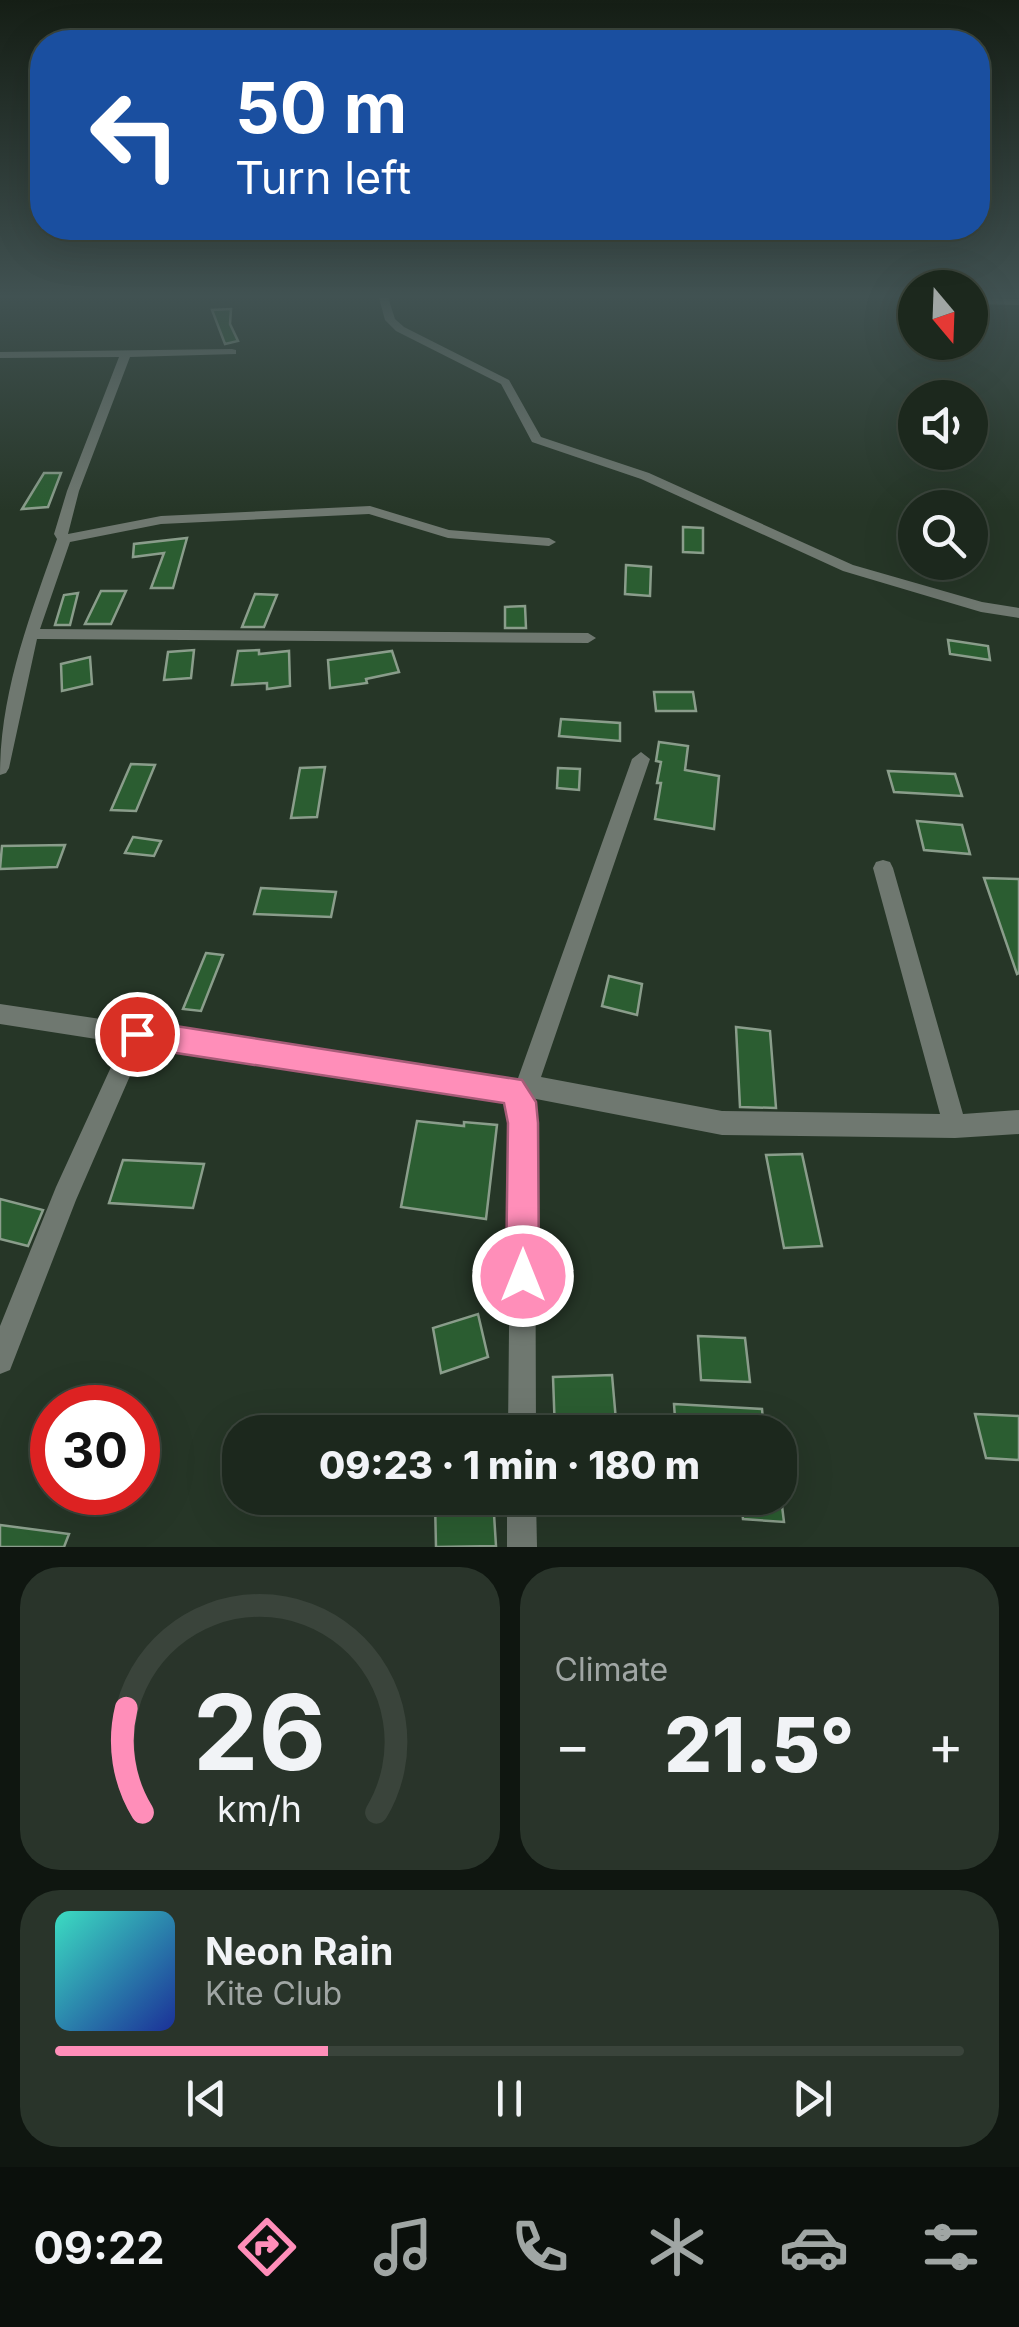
<!DOCTYPE html>
<meta charset="utf-8">
<style>
:root{--surface:#1c281d;--page:#29342a;--text:#f1f3f6;--muted:#a0a6a4;--line:#3a443b;--accent:#ff8eb9}
body{margin:0;font-family:Inter,sans-serif;background:var(--page);color:var(--text);height:100vh;display:flex;flex-direction:column;font-size:38px;white-space:nowrap}
*{box-sizing:border-box;margin:0}
p{font-size:32px;color:var(--muted)}
.icon{flex:none;width:55px;height:55px;fill:none;stroke:currentColor;stroke-width:2;stroke-linecap:round;stroke-linejoin:round}
.map{position:relative;height:1547px;overflow:hidden}
.drawer{display:flex;flex-direction:column;gap:20px;padding:20px;background:#0f1610;flex:1}
.drawer>*{flex:none}
.banner{position:absolute;left:30px;top:30px;width:960px;height:210px;border-radius:40px;box-shadow:0 10px 40px #0002,0 0 0 2px var(--line);background:#1a4fa0;color:#fff;overflow:hidden}
.needle{width:65px;rotate:161deg}
.fabs{position:absolute;left:898px;top:270px;display:grid;gap:20px}
.fabs a{display:grid;place-items:center;width:90px;height:90px;border-radius:50%;background:var(--surface);box-shadow:0 10px 40px #0002,0 0 0 2px var(--line);font-size:50px}
.speed{position:absolute;left:30px;top:1385px;display:flex;gap:20px;font-size:50px;font-weight:700;text-align:center}
.speed>*{display:grid;place-content:center;width:130px;height:130px;border-radius:50%;background:var(--surface);box-shadow:0 10px 40px #0002,0 0 0 2px var(--line);line-height:1}
.speed .limit{border:15px solid #d22;background:#fff;color:#111}
.pin{position:absolute;display:grid;place-items:center;width:85px;height:85px;color:#fff;margin:-42px;border:5px solid #fff;border-radius:50%;box-shadow:0 2px 10px #0007}
.me{position:absolute;width:110px;margin:-55px;rotate:0deg;stroke-linejoin:round;filter:drop-shadow(0 0 8px #0008)}
.turn{display:flex;align-items:center;gap:35px;height:210px;padding:0 40px;font-size:45px}
.turn .icon{width:130px;height:130px;stroke-width:2.5}
.turn b{display:block;font-size:70px;line-height:85px}
.big{font-size:75px;font-weight:800;line-height:1.1}
.drawer .card{flex:1;display:flex;flex-direction:column;justify-content:center;gap:15px;min-width:0;padding:0 35px;border-radius:40px;background:var(--page)}
.drawer .dial{align-items:center;gap:0}
.dial svg{height:260px;overflow:visible;fill:none;stroke:var(--line);stroke-width:7;stroke-linecap:round;text-anchor:middle}
.dial text{fill:var(--text);stroke:none}
.song{display:flex;align-items:center;gap:30px}
.cover{width:120px;height:120px;border-radius:15px;background:linear-gradient(135deg,hsl(170 70% 55%),hsl(230 70% 35%))}
.played{height:10px;border-radius:5px;background:linear-gradient(90deg,var(--accent) 30%,var(--line) 30%)}
.keys{display:flex;justify-content:space-around;direction:ltr}
.heat{display:flex;justify-content:space-between;align-items:center;font-size:55px;direction:ltr}
.drawer .tiles{flex:1;display:grid;gap:20px;grid-template-columns:1fr 1fr}
.card:last-child{grid-column:span 2}
.trip{position:absolute;left:222px;top:1415px;width:575px;height:100px;border-radius:40px;background:var(--surface);box-shadow:0 10px 40px #0002,0 0 0 2px var(--line);font-weight:800;line-height:100px;text-align:center}
.menu{display:flex;height:160px;justify-content:space-around;align-items:center;background:#0b100c;color:var(--muted)}
.menu .icon{width:70px;height:70px}
.menu .selected{color:var(--accent)}
.menu b{font-size:45px;color:var(--text)}
.map>svg:first-child{display:block}
.building{fill:#2b5d31;stroke:#8a9d8b;stroke-width:2.5}
.lines{fill:none;stroke-linecap:round;stroke-linejoin:round}
.minor{fill:#6f7870;fill-rule:evenodd}
.route{fill:#ff8eb9;stroke:#a65c78;stroke-width:2.5}
</style>
<div class="map">
<svg width="1019" height="1547" viewBox="0 0 1019 1547">
<rect width="100%" height="100%" fill="#263627"/>
<g class="building">
<path d="M231,309l-1,15 8,17 -13,3 -13,-34z"/>
<path d="M44,473h17l-13,34 -26,2z"/>
<path d="M683,527l20,1v25l-20,-1z"/>
<path d="M187,538l-14,50h-22l13,-35 -31,4 1,-13z"/>
<path d="M626,565l25,2 -1,29 -25,-2z"/>
<path d="M101,591h25l-15,33h-26z"/>
<path d="M78,593l-8,32h-15l9,-30z"/>
<path d="M255,594l22,1 -13,32h-22z"/>
<path d="M525,606l1,22h-21v-21z"/>
<path d="M948,640l40,6 2,14 -40,-6z"/>
<path d="M194,650l-3,28 -27,2 4,-28z"/>
<path d="M259,650v4l30,-3 1,35 -23,3v-6l-35,2 6,-34z"/>
<path d="M392,651l7,21 -33,7 1,4 -37,5 -2,-28z"/>
<path d="M90,657l2,27 -30,7 -1,-27z"/>
<path d="M654,692h39l3,19h-40z"/>
<path d="M561,719l59,4v18l-61,-5z"/>
<path d="M659,742l29,4 -3,24 34,6 -5,53 -59,-10 6,-36h-4l4,-21 -5,-1z"/>
<path d="M131,764l24,1 -19,46 -25,-1z"/>
<path d="M325,767l-8,50 -26,1 9,-50z"/>
<path d="M558,768l22,1 -1,21 -22,-2z"/>
<path d="M888,771l67,3 7,22 -68,-4z"/>
<path d="M917,821l45,4 8,29 -46,-4z"/>
<path d="M133,837l28,4 -7,15 -29,-3z"/>
<path d="M65,845l-8,22 -57,2 2,-23z"/>
<path d="M984,878l35,1v94l-2,1z"/>
<path d="M261,888l75,4 -5,25 -77,-3z"/>
<path d="M206,953l17,2 -22,56 -18,-2z"/>
<path d="M609,976l33,8 -5,31 -35,-9z"/>
<path d="M736,1027l34,4 6,77 -36,-1z"/>
<path d="M417,1121l47,5v-4l33,3 -11,94 -85,-12z"/>
<path d="M802,1154l20,92 -38,2 -18,-93z"/>
<path d="M123,1160l81,4 -11,44 -84,-5z"/>
<path d="M0,1199l43,11 -15,36 -28,-7z"/>
<path d="M478,1314l10,43 -47,16 -8,-45z"/>
<path d="M698,1336l47,2 5,44 -49,-2z"/>
<path d="M612,1375l5,57h-62l-2,-55z"/>
<path d="M674,1404l88,5 2,23h-88z"/>
<path d="M975,1414l44,2v44l-33,-2z"/>
<path d="M471,1498h22l3,48 -60,1 -1,-46z"/>
<path d="M741,1498h40l3,24 -41,-3z"/>
<path d="M0,1525l69,9 -5,13h-64z"/>
</g>
<g class="lines">
<g class="minor">
<path d="M349,294h38l8,25 9,8 105,53 32,57 108,36 204,92 129,37 37,6v10l-38,-6 -138,-41 -202,-92 -109,-37 -31,-58 -105,-53 -11,-11 -6,-22 -25,-1z"/>
<path d="M970,298l49,1v6l-49,-1z"/>
<path d="M232,349l4,1v4l-106,3 -51,134 -11,43 93,-18 209,-10 79,24 100,8 7,4 -7,4 -101,-8 -79,-24 -208,10 -91,18 -30,87 548,4 8,5 -8,5 -551,-4 -28,129 -3,5 -6,2c0,-83 30,-159 57,-236l-3,-5 13,-43 52,-134 -119,1v-6z"/>
<path d="M641,752l9,7 -109,318 181,34 218,3 -67,-246 3,-6 7,-2 7,2 3,6 70,246 56,-4v24l-64,4 -233,-3 -191,-37 4,25 1,309h-28l3,-309 -1,-17 -4,-6 -363,-54 -67,154 -66,170 -10,4v-48l56,-139 66,-144 -122,-19v-20l517,77 115,-322z"/>
<path d="M507,1498h29l1,49h-30z"/>
</g>
</g>
<linearGradient id="sky" x2="0" y2="1"><stop stop-color="#151e15"/><stop offset="0.58" stop-color="#415252"/><stop offset="1" stop-color="#415252" stop-opacity="0"/></linearGradient>
<rect width="1019" height="511" fill="url(#sky)"/>
<path class="route" d="M137,1020l385,60 14,22 2,21 1,153 -4,12 -12,4 -12,-4 -5,-12 2,-153 -4,-20 -367,-56 -10,-4 -4,-9 4,-10z"/>
</svg>
<div class="fabs">
<a><svg class="needle" viewBox="-14 -14 28 28"><path d="M0-13l5 13h-10z" fill="#e53935"/><path d="M0 13l5-13h-10z" fill="#a0a6a4"/></svg></a>
<a><svg class="icon" aria-label="sound" viewBox="0 0 24 24"><path d="M4 9h4l5-4v14l-5-4H4zM17 9q2 3 0 6"/></svg></a>
<a><svg class="icon" aria-label="search" viewBox="0 0 24 24"><circle cx="10" cy="10" r="6"/><path d="M15 15l6 6"/></svg></a>
</div>
<div class="speed"><div class="limit">30</div></div>
<div class="pin" style="left:137px;top:1034px;background:#d93025"><svg class="icon" aria-label="arrive" viewBox="0 0 24 24"><path d="M6 21V4h12l-3 4 3 4H6"/></svg></div>
<svg class="me" style="left:523px;top:1276px" viewBox="-20 -20 40 40"><circle r="17" fill="#ff8eb9" stroke="#fff" stroke-width="3"/><path d="M0-11L8 9 0 5-8 9z" fill="#fff"/></svg>
<div class="trip">09:23 · 1 min · 180 m</div>
<div class="banner">
<div class="turn"><svg class="icon" aria-label="left" viewBox="0 0 24 24"><path d="M17 20v-9H6M10 6l-5 5 5 5"/></svg><div><b>50 m</b>Turn left</div></div>
</div>
</div>
<section class="drawer">
<div class="tiles">
<div class="card dial"><svg viewBox="0 0 100 80">
<path d="M14 69A42 42 0 1 1 86 69"/>
<path d="M14 69A42 42 0 0 1 9 37" stroke="#ff8eb9"/>
<text x="50" y="56" font-size="32" font-weight="700">26</text>
<text x="50" y="72" font-size="11">km/h</text>
</svg></div>
<div class="card"><p>Climate</p>
<div class="heat"><a>−</a><b class="big">21.5°</b><a>+</a></div>
</div>
<div class="card">
<div class="song"><i class="cover"></i><div><b>Neon Rain</b><p>Kite Club</p></div></div>
<div class="played"></div>
<div class="keys"><svg class="icon" aria-label="previous" viewBox="0 0 24 24"><path d="M18 5L8 12l10 7zM5 5v14"/></svg><svg class="icon" aria-label="pause" viewBox="0 0 24 24"><path d="M8 5v14M16 5v14"/></svg><svg class="icon" aria-label="next" viewBox="0 0 24 24"><path d="M6 5l10 7-10 7zM19 5v14"/></svg></div>
</div>
</div>
</section>
<nav class="menu">
<b>09:22</b>
<svg class="icon selected" aria-label="directions" viewBox="0 0 24 24"><path d="M12 3l9 9-9 9-9-9zM9 14v-3h6M13 9l2 2-2 2"/></svg>
<svg class="icon" aria-label="music" viewBox="0 0 24 24"><path d="M9 18V5l10-2v13"/><circle cx="6" cy="18" r="3"/><circle cx="16" cy="16" r="3"/></svg>
<svg class="icon" aria-label="phone" viewBox="0 0 24 24"><path d="M5 4h4l2 5-3 2q2 4 5 5l2-3 5 2v4C11 20 4 13 5 4z"/></svg>
<svg class="icon" aria-label="climate" viewBox="0 0 24 24"><path d="M12 3v18M4 7l16 10M4 17L20 7"/></svg>
<svg class="icon" aria-label="car" viewBox="0 0 24 24"><path d="M5 17H2v-5l4-1 3-4h7l3 4 3 1v5h-3M9 17h6M6 11h13"/><circle cx="7" cy="17" r="2"/><circle cx="17" cy="17" r="2"/></svg>
<svg class="icon" aria-label="filters" viewBox="0 0 24 24"><path d="M4 7h16M4 17h16"/><circle cx="9" cy="7" r="2"/><circle cx="15" cy="17" r="2"/></svg>
</nav>
